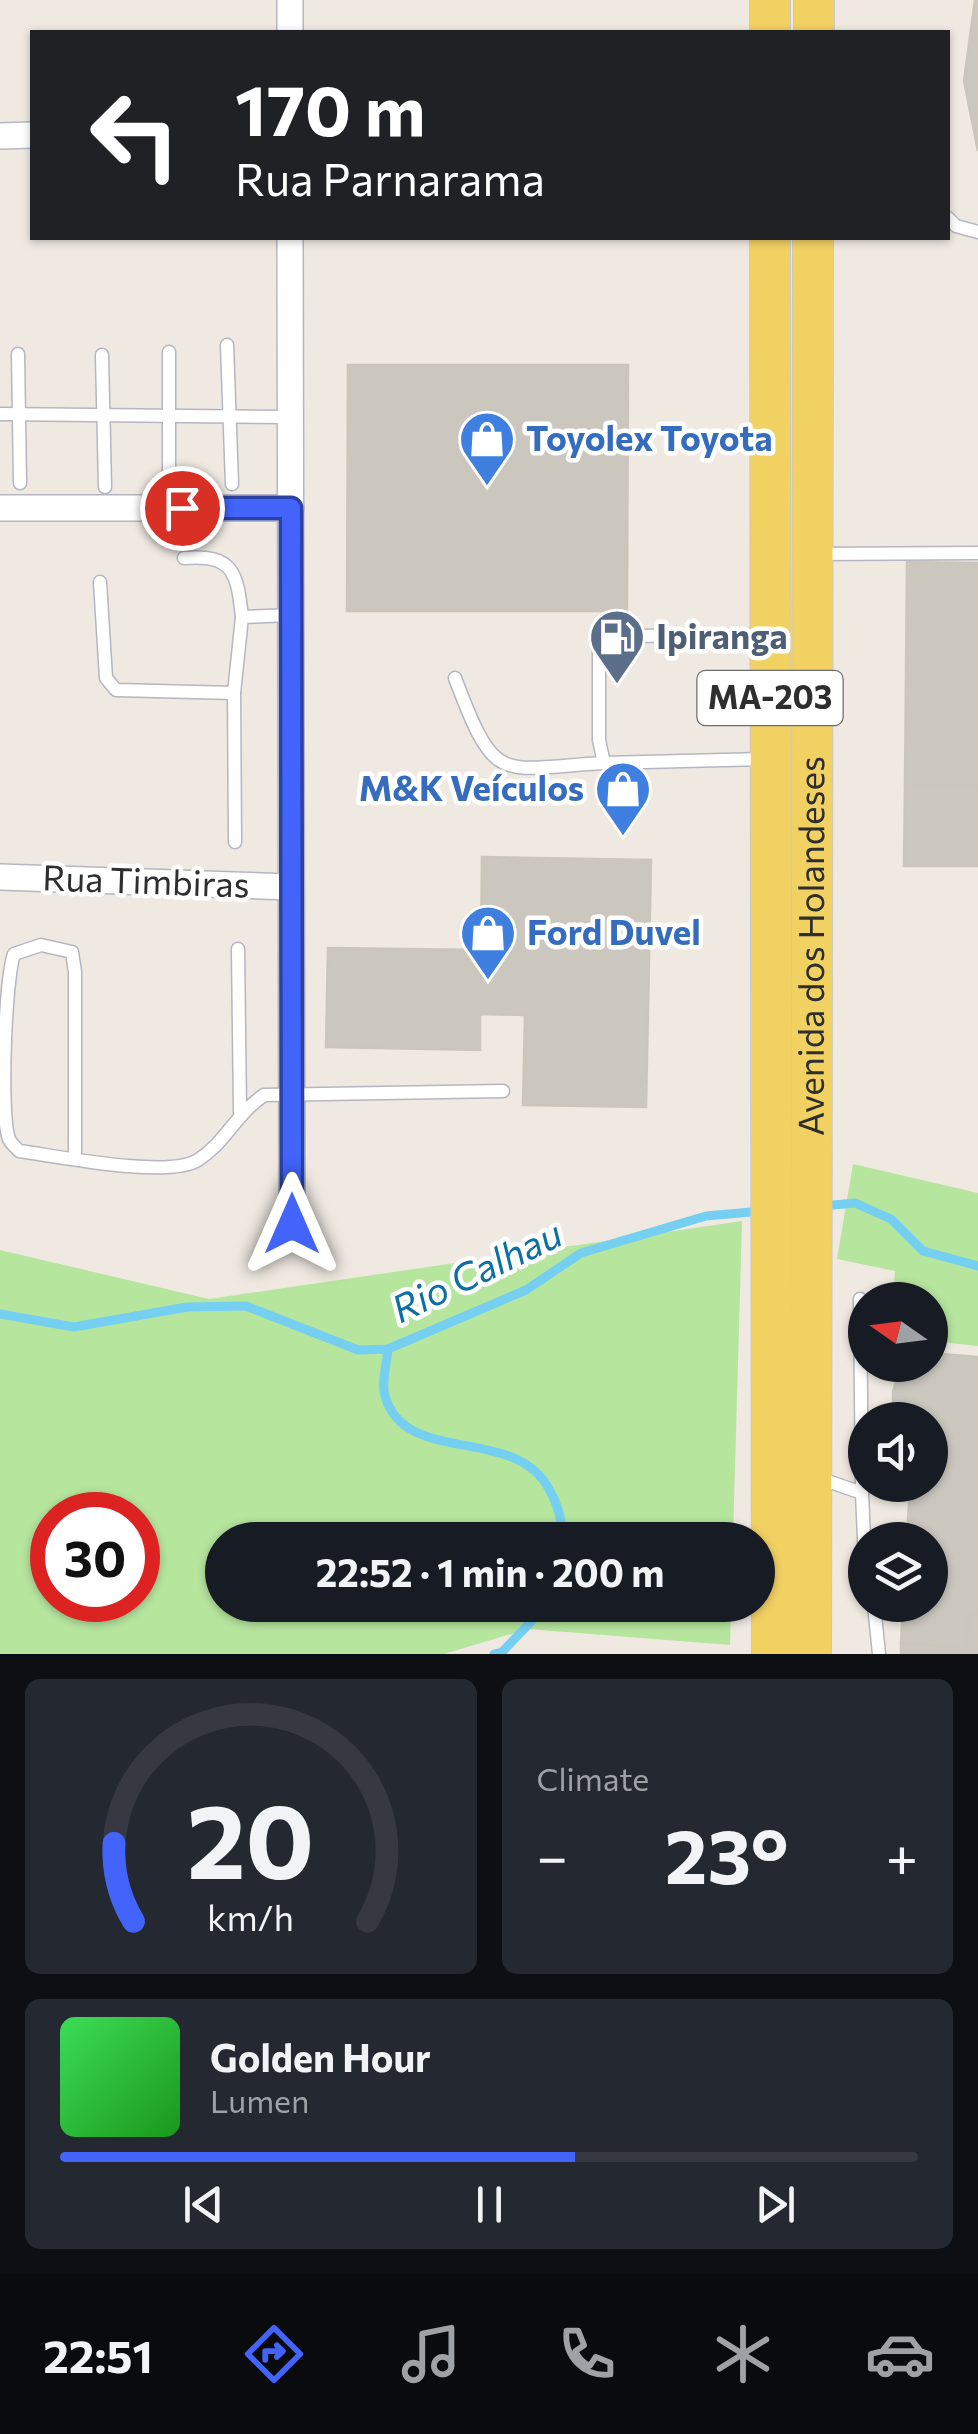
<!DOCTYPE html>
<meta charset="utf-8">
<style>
:root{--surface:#171b24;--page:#242831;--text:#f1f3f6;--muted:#9ea1a6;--line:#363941;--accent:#4264fb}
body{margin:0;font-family:Commissioner,sans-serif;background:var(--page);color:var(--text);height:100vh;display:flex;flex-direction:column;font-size:38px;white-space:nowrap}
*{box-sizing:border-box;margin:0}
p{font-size:32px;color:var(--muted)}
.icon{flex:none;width:55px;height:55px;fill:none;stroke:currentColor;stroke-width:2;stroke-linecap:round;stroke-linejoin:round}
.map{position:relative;height:1654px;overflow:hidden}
.drawer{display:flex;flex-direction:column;gap:25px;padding:25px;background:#0d0f14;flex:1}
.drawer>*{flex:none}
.hud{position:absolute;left:30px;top:30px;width:920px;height:210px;border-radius:0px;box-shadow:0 2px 8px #0004;background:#202124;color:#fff;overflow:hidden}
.needle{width:65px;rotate:284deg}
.tools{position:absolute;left:848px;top:1282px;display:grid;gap:20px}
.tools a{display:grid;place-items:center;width:100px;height:100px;border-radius:50%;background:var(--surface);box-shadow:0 2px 8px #0004;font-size:50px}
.speed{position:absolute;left:30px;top:1492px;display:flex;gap:20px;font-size:50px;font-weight:700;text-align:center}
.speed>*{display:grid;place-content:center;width:130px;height:130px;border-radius:50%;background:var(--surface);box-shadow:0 2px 8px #0004;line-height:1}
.speed .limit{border:15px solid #d22;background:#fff;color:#111}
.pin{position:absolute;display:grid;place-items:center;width:85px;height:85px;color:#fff;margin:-42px;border:5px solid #fff;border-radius:50%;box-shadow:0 2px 10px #0007}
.me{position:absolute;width:110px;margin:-55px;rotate:0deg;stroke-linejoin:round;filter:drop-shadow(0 0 8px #0008)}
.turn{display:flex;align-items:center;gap:35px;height:210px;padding:0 40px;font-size:45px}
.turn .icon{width:130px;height:130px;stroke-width:2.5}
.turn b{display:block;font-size:70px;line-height:85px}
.big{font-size:75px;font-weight:700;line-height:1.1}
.drawer .tile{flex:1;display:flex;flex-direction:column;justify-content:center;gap:15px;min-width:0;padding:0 35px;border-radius:15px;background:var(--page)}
.drawer .dial{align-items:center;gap:0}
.dial svg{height:260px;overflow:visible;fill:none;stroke:var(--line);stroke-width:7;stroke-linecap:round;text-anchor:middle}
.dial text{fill:var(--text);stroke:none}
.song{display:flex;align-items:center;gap:30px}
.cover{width:120px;height:120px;border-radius:15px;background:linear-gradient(135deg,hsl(130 70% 55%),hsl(120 70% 35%))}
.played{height:10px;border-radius:5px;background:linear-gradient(90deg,var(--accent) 60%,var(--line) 60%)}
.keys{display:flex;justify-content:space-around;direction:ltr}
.heat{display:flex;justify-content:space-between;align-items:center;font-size:55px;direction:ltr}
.drawer .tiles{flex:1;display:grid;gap:25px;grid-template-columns:1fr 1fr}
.tile:last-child{grid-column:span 2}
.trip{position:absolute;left:205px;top:1522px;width:570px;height:100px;border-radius:50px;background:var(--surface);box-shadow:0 2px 8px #0004;font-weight:700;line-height:100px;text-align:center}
.tab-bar{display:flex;height:160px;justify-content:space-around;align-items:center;background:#090b0e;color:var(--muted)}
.tab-bar .icon{width:70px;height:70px}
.tab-bar .on{color:var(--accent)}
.tab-bar b{font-size:45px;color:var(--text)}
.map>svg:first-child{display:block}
.green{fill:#b6e59e;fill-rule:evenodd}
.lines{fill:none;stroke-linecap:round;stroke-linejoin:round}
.stream{stroke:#75cff0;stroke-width:9}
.building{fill:#cbc7bf;stroke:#cbc5ba;stroke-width:2.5}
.service-casing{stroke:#b4b7c1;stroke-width:15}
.minor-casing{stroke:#b4b7c1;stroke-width:28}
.primary-casing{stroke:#c9c9c9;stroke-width:42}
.service{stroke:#fff;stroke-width:12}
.minor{stroke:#fff;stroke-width:25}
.primary{stroke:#f2d163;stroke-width:40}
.route-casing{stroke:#2b41a3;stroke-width:25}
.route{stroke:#4264fb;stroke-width:18}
.labels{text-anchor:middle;stroke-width:9;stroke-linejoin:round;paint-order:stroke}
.shield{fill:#fff;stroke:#6d6d6d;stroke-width:2.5}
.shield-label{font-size:32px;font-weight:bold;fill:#2e2e2e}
.shop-label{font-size:35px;font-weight:bold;fill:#366cbe;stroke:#fff;text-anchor:start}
.service-label{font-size:35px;font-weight:bold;fill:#4e5e75;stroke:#fff;text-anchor:start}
.street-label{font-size:35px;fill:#2e2e2e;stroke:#fff}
.water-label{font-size:38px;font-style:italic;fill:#0d6fa3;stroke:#fff}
</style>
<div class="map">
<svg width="978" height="1654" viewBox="0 0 978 1654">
<rect width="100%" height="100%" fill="#efe9e1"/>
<g class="green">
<path d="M853,1164l125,29v153l-48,-5v-41h-37l2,-29 -58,-12z"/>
<path d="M742,1221l-9,319h-511v65h509l-1,40 -202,-16 -84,25h-444v-404l209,49zM52,1515h86v85h-86z"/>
</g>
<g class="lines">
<g class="stream">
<path d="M822,1206l33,-3 36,16 32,32 55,15"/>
<path d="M0,1314l74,13 113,-20 59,-1 112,44 30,-1 138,-59 55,-37 125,-37 56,-5"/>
<path d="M388,1349c-1,13 -7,34 -3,47 20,71 129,28 164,93 9,16 14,32 13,51"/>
<path d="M494,1654l8,-2 45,-47"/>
</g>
</g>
<g class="building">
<path d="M975,0h3v151l-14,-70z"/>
<path d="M348,365h280l-1,246h-280z"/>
<path d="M907,562l71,1v222h-73z"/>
<path d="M905,785h73v81h-74z"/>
<path d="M482,857l169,3 -5,247 -123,-2 2,-90 -45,-1v36l-154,-3 2,-99 153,2z"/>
<path d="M930,1353l48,4v256l-9,1 -2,34 -66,-5 2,-38h27v-65h-23l3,-55h20v-65h-37v-28l7,-27h30z"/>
<path d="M978,1613v41h-77v-11l66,5 2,-34z"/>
</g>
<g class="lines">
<g class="service-casing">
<g id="service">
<path d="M948,218l8,8 22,6"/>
<path d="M227,345l5,139"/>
<path d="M169,352v137"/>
<path d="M18,354l2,129"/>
<path d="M102,355l3,132"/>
<path d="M0,414l290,3"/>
<path d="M815,554l163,-1"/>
<path d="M184,558c50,-4 53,15 58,59"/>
<path d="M100,582l6,96 10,12 118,3 8,-76 49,-2"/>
<path d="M455,678c41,109 44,91 149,85"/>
<path d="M234,693l1,149"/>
<path d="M767,759l-163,4 -5,-23v-96l10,-8 159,-1"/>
<path d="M238,949l2,163"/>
<path d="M75,1159v-187l-3,-20 -31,-7 -27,9c-9,27 -14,161 -5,185 2,5 7,8 10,12 38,5 149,28 179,9 28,-18 37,-45 66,-65l239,-4"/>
<path d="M860,1299l2,194"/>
<path d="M816,1477l46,16 3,69"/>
<path d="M874,1605l5,49"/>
</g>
</g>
<g class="minor-casing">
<g id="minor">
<path d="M290,0v32"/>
<path d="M0,136l32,-1"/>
<path d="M290,238l2,986"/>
<path d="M0,508h291"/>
<path d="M0,877l291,10"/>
</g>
</g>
<g class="primary-casing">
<g id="primary">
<path d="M770,32v-32"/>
<path d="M814,32v-32"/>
<path d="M770,238l2,1416"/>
<path id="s1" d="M811,1654l2,-1416"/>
</g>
</g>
<use href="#service" class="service"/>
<use href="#minor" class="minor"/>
<use href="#primary" class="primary"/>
</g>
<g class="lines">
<g class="route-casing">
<path id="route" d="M182,508h109l1,716"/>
</g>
<use href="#route" class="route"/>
</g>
<defs>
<g id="shop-pin" transform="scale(2.875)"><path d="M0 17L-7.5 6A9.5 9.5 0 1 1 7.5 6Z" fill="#3f7fe0" stroke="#fff"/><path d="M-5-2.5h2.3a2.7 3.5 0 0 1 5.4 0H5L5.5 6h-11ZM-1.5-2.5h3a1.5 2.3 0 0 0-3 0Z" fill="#fff"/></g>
<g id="fuel-pin" transform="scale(2.875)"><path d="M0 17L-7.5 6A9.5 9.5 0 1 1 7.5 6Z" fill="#5c6f8a" stroke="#fff"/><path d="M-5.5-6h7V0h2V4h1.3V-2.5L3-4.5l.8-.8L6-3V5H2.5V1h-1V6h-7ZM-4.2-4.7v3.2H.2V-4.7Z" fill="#fff"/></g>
</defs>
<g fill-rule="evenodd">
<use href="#shop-pin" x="487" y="439"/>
<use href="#fuel-pin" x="617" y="637"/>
<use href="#shop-pin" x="623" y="789"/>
<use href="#shop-pin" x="488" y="933"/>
</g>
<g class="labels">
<rect class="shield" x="697.5" y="671" width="145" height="54" rx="8"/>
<g class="shield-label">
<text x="770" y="709">MA-203</text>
</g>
<g class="shop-label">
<text x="526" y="451">Toyolex Toyota</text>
<text x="584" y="801" text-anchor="end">M&amp;K Veículos</text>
<text x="527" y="945">Ford Duvel</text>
</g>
<g class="service-label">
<text x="656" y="649">Ipiranga</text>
</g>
<g class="street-label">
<text transform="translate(146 882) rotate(2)" y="12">Rua Timbiras</text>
<text dy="12" stroke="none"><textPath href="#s1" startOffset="708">Avenida dos Holandeses</textPath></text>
</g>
<g class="water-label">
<text transform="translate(477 1272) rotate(-26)" y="13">Rio Calhau</text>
</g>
</g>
</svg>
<div class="tools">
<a><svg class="needle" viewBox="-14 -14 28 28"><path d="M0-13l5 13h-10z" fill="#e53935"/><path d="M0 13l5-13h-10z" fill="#9ea1a6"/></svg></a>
<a><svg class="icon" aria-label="sound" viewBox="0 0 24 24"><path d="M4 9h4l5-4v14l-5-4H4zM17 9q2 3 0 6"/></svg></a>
<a><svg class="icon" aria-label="layers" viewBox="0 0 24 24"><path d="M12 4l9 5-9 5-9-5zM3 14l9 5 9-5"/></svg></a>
</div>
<div class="speed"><div class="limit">30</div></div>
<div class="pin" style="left:182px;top:508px;background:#d93025"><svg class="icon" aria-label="arrive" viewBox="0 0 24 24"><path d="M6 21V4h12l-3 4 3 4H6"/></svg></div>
<svg class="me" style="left:292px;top:1224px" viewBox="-20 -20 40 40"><path d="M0-17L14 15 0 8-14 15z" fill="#4264fb" stroke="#fff" stroke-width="4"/></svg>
<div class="trip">22:52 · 1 min · 200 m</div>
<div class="hud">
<div class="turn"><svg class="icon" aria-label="left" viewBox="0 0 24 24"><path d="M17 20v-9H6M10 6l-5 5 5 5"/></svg><div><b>170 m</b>Rua Parnarama</div></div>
</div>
</div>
<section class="drawer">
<div class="tiles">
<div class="tile dial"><svg viewBox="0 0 100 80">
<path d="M14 69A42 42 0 1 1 86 69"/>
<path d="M14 69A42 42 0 0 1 8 45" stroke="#4264fb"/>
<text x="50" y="56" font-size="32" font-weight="700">20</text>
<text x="50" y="72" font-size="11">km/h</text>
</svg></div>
<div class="tile"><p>Climate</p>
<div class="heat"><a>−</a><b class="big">23°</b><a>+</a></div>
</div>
<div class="tile">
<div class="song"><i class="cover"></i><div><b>Golden Hour</b><p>Lumen</p></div></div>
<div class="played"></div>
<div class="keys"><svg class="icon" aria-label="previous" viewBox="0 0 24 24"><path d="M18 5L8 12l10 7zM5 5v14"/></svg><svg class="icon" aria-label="pause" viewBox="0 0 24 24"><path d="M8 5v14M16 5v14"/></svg><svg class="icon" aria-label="next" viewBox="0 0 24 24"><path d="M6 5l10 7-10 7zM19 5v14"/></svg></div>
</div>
</div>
</section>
<nav class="tab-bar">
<b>22:51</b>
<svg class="icon on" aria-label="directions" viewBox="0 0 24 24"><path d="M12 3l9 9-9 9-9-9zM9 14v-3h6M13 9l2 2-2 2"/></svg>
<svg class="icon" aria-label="music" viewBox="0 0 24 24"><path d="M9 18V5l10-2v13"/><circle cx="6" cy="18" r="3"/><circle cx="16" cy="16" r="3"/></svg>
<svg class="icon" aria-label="phone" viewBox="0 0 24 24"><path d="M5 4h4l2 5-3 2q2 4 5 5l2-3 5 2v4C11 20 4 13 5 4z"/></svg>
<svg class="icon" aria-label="climate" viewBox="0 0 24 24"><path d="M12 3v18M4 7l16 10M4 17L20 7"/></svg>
<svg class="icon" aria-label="car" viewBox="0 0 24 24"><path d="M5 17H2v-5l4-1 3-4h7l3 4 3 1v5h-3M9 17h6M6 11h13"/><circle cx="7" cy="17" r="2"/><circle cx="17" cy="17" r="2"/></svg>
</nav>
